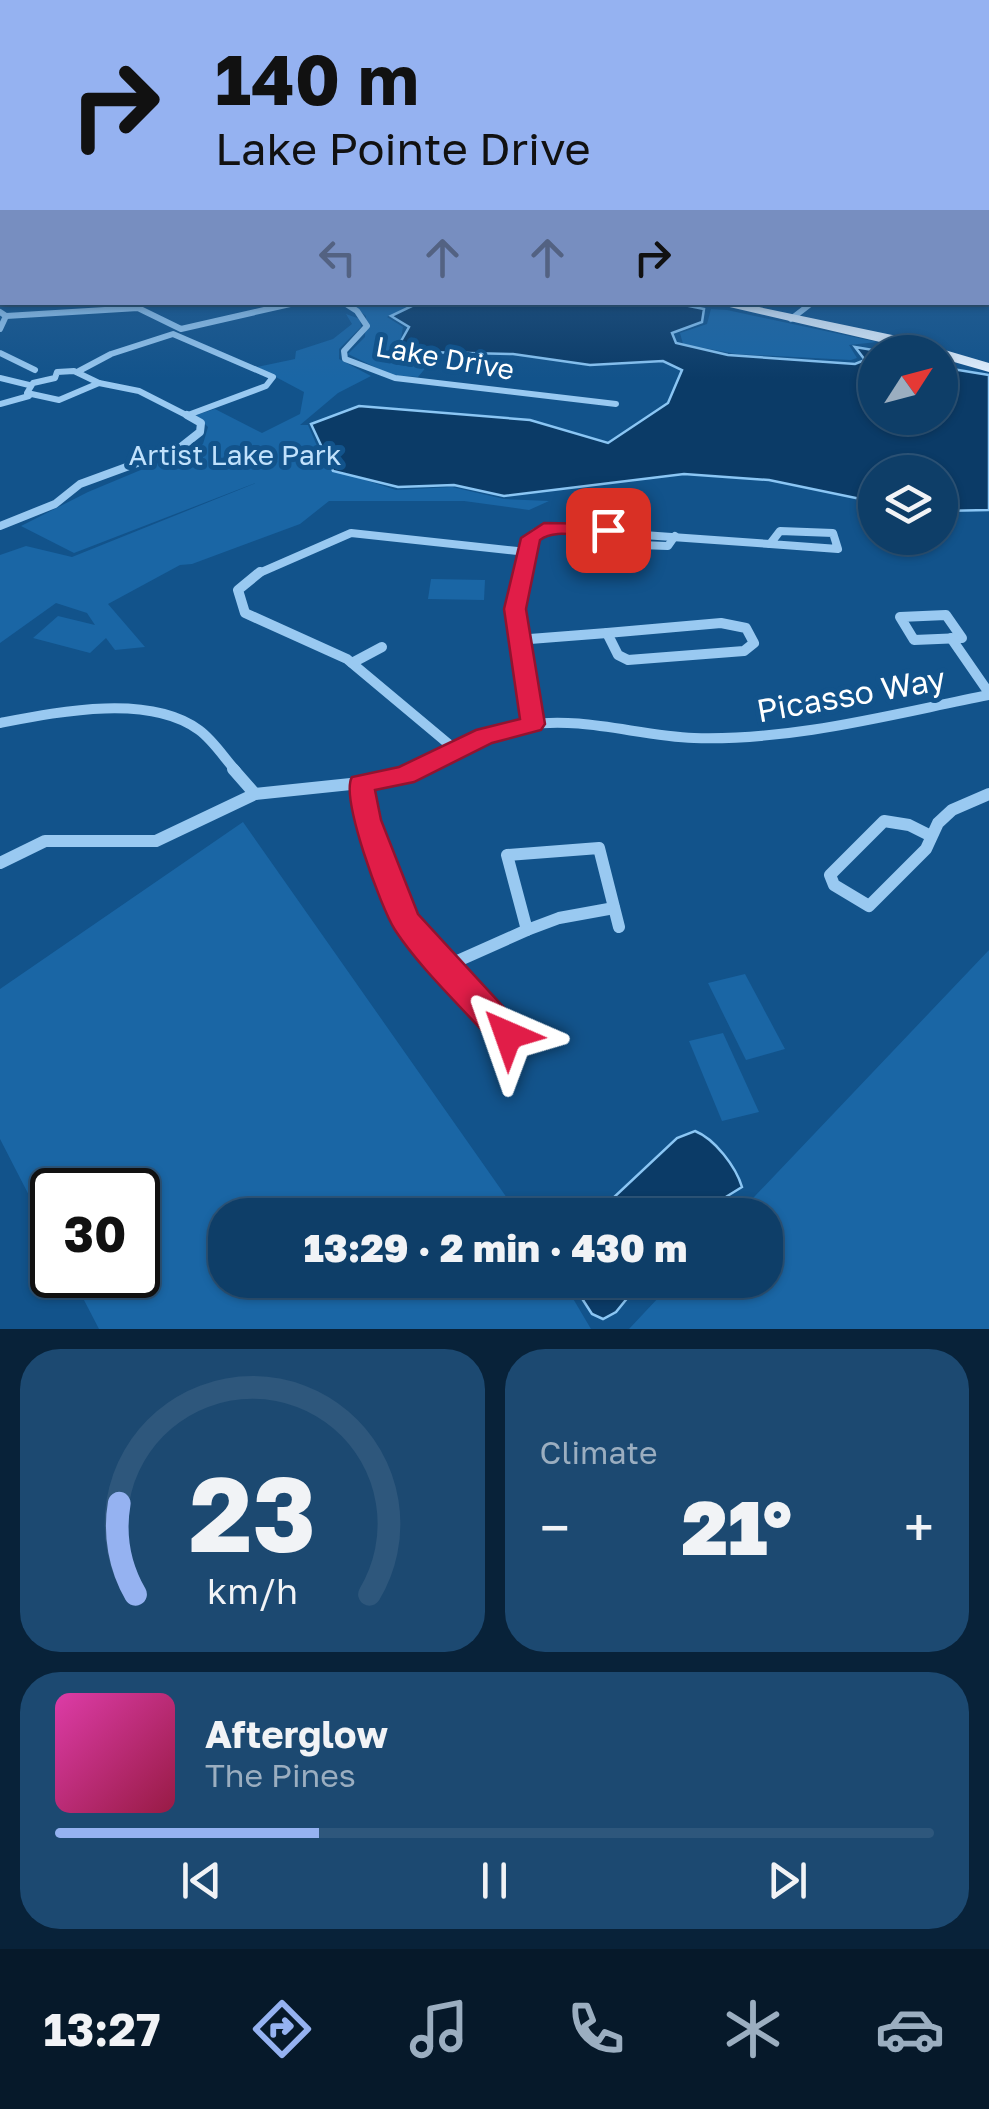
<!DOCTYPE html>
<meta charset="utf-8">
<style>
:root{--surface:#0e3e68;--page:#1c4971;--text:#f1f3f6;--muted:#9baec0;--line:#2e577c;--accent:#95b2f1}
body{margin:0;font-family:"Golos Text",sans-serif;background:var(--page);color:var(--text);height:100vh;display:flex;flex-direction:column;font-size:38px;white-space:nowrap}
*{box-sizing:border-box;margin:0}
p{font-size:32px;color:var(--muted)}
.icon{flex:none;width:55px;height:55px;fill:none;stroke:currentColor;stroke-width:2;stroke-linecap:round;stroke-linejoin:round}
.map{position:relative;height:1329px;overflow:hidden}
.details{display:flex;flex-direction:column;gap:20px;padding:20px;background:#082239;flex:1}
.details>*{flex:none}
.top-card{position:absolute;left:0px;top:0px;width:990px;height:305px;box-shadow:0 2px 8px #0004,0 0 0 2px var(--line);background:#95b2f1;color:#111;overflow:hidden}
.needle{width:65px;rotate:54deg}
.buttons{position:absolute;left:858px;top:335px;display:grid;gap:20px}
.buttons a{display:grid;place-items:center;width:100px;height:100px;border-radius:50%;background:var(--surface);box-shadow:0 2px 8px #0004,0 0 0 2px var(--line);font-size:50px}
.speed{position:absolute;left:30px;top:1168px;display:flex;gap:20px;font-size:50px;font-weight:700;text-align:center}
.speed>*{display:grid;place-content:center;width:130px;height:130px;border-radius:50%;background:var(--surface);box-shadow:0 2px 8px #0004,0 0 0 2px var(--line);line-height:1}
.speed .limit{border:5px solid #111;border-radius:15px;background:#fff;color:#111}
.pin{position:absolute;display:grid;place-items:center;width:85px;height:85px;color:#fff;margin:-42px;border-radius:20px;box-shadow:0 5px 15px #0006}
.me{position:absolute;width:110px;margin:-55px;rotate:317deg;stroke-linejoin:round;filter:drop-shadow(0 0 8px #0008)}
.turn{display:flex;align-items:center;gap:35px;height:210px;padding:0 50px;font-size:45px}
.turn .icon{width:130px;height:130px;stroke-width:2.5}
.turn b{display:block;font-size:70px;line-height:85px}
.lanes{display:flex;align-items:center;height:95px;padding:0 50px;background:#0003;justify-content:center;gap:50px;direction:ltr}
.lanes .off{opacity:.35}
.big{font-size:75px;font-weight:800;line-height:1.1}
.details .tile{flex:1;display:flex;flex-direction:column;justify-content:center;gap:15px;min-width:0;padding:0 35px;border-radius:40px;background:var(--page)}
.details .dial{align-items:center;gap:0}
.dial svg{height:260px;overflow:visible;fill:none;stroke:var(--line);stroke-width:7;stroke-linecap:round;text-anchor:middle}
.dial text{fill:var(--text);stroke:none}
.song{display:flex;align-items:center;gap:30px}
.cover{width:120px;height:120px;border-radius:15px;background:linear-gradient(135deg,hsl(320 70% 55%),hsl(340 70% 35%))}
.played{height:10px;border-radius:5px;background:linear-gradient(90deg,var(--accent) 30%,var(--line) 30%)}
.keys{display:flex;justify-content:space-around;direction:ltr}
.heat{display:flex;justify-content:space-between;align-items:center;font-size:55px;direction:ltr}
.details .tiles{flex:1;display:grid;gap:20px;grid-template-columns:1fr 1fr}
.tile:last-child{grid-column:span 2}
.trip{position:absolute;left:208px;top:1198px;width:575px;height:100px;border-radius:40px;background:var(--surface);box-shadow:0 2px 8px #0004,0 0 0 2px var(--line);font-weight:800;line-height:100px;text-align:center}
.tab-bar{display:flex;height:160px;justify-content:space-around;align-items:center;background:#06192a;color:var(--muted)}
.tab-bar .icon{width:70px;height:70px}
.tab-bar .selected{color:var(--accent)}
.tab-bar b{font-size:45px;color:var(--text)}
.map>svg:first-child{display:block}
.green{fill:#1a66a5}
.water{fill:#0b3b67;stroke:#8bc6f4;stroke-width:2.5}
.lines{fill:none;stroke-linecap:round;stroke-linejoin:round}
.minor-far4{stroke:#99c9f1;stroke-width:6}
.minor-far3{stroke:#99c9f1;stroke-width:8}
.minor-far2{stroke:#99c9f1;stroke-width:10}
.minor-far1{stroke:#99c9f1;stroke-width:12}
.minor{stroke:#99c9f1;stroke-width:16}
.secondary{fill:#c7e3fc;fill-rule:evenodd}
.primary{fill:#e3f1ff;fill-rule:evenodd}
.route{fill:#e11d48;stroke:#92132f;stroke-width:2.5}
.labels{text-anchor:middle;stroke-width:10;stroke-linejoin:round;paint-order:stroke}
.far-street-label{font-size:28px;fill:#fff;stroke:#12538b}
.far-park-label{font-size:28px;fill:#c0e1fc;stroke:#12538b}
.street-label{font-size:32px;fill:#fff;stroke:#12538b}
</style>
<div class="map">
<svg width="989" height="1329" viewBox="0 0 989 1329">
<rect width="100%" height="100%" fill="#12538b"/>
<g class="green">
<path d="M350,303h64l-27,14 16,10 -3,17 33,15 -15,18 -27,-2 -43,-21 17,-17 1,-21z"/>
<path d="M711,309l16,1 150,32 -28,3 8,13 -6,2 -115,-6 -53,-10 -3,-11 27,-9z"/>
<path d="M346,314l14,5 1,8 -22,22v10l32,17 -33,17 -38,32h8l13,30 -12,7 87,28 56,-3 52,12 45,2 -20,9 -65,-9h-135l-29,23 -108,40 -12,1 -72,39 37,43 -30,3 -9,-12 -16,15 -57,-15 25,-22 37,9 -8,-12 -31,-10 -56,40v-88l26,-9 46,11 194,-78 -192,74 -53,-27 67,-34 115,-48 5,-17 -12,-12 19,-6 47,24 38,-19 4,-22 -47,-25 38,-8 1,-8 37,-12 19,-15z"/>
<path d="M431,579l54,1 -1,20 -56,-1z"/>
<path d="M243,822l276,393h-294v65h337l29,49h-492l-28,-54h67v-85h-86v50l-52,-101v-150z"/>
<path d="M989,950v379h-360l46,-49h90v-65h-28z"/>
<path d="M745,974l40,75 -39,11 -38,-77z"/>
<path d="M723,1033l36,79 -37,9 -33,-80z"/>
</g>
<g class="water">
<path d="M418,303h256l30,6 -2,13 -30,11 4,10 52,12 127,9 10,-4 -10,-13 30,5h-10v66h65v-51l49,8v135l-49,1v-39h-65v30l-106,-22 -85,-6 -180,22 -50,-11 -56,2 -65,-16 -22,-47 48,-18 171,14 78,23 60,-40 14,-33 -19,-9 -73,4 -77,-11 -88,-2 -25,-9 9,-16 -18,-11z"/>
<path d="M695,1131c20,8 41,36 47,56l-26,16 -5,12h-116l82,-77z"/>
<path d="M570,1280h72l-26,32 -13,7 -11,-5z"/>
</g>
<g class="lines">
<g class="minor-far4">
<path d="M343,302l14,9 10,15 -23,25 1,8 50,19 221,26"/>
<path d="M0,312l6,4 -6,13"/>
<path d="M6,316l132,-8 43,21 118,-27"/>
<path d="M791,319l22,-17"/>
<path d="M0,353l35,17"/>
<path d="M74,371l25,12 -40,17 -32,-7 6,-10 22,-5 2,-6z"/>
<path d="M79,371l32,-17 62,-20 100,43 -7,9 -78,29"/>
<path d="M0,378l29,7"/>
<path d="M99,383l40,8 53,27"/>
<path d="M0,404l29,-8"/>
</g>
<g class="minor-far3">
<path d="M0,526l55,-22 25,-20 101,-37 19,-15 1,-9 -14,-8"/>
<path d="M607,530l3,14 58,2 7,-10"/>
<path d="M780,531l53,2 5,16 -68,-5z"/>
<path d="M257,574l94,-41 176,19"/>
<path d="M524,574l10,-41 10,-5 226,16"/>
</g>
<g class="minor-far2">
<path d="M260,572l-22,18 7,23 102,46 110,92"/>
<path d="M524,572l-9,37 18,115"/>
<path d="M946,615l16,23 -48,2 -14,-23z"/>
<path d="M721,623l25,5 8,15 -10,8 -116,9 -10,-5 -11,-22z"/>
<path d="M951,638l38,55"/>
<path d="M517,640l90,-7"/>
<path d="M352,663l30,-16"/>
<path d="M0,723c57,-11 149,-30 199,7 14,10 26,29 37,41"/>
<path d="M414,771c39,-13 71,-40 113,-46 55,-9 112,11 167,13 100,3 198,-24 295,-43"/>
</g>
<g class="minor-far1">
<path d="M233,769l22,25"/>
<path d="M361,783c12,71 37,128 83,184l83,-37 -20,-75 92,-7 20,79"/>
<path d="M931,836l-22,-11 -25,-4 -54,54 4,10 35,21 57,-57 12,-26 14,-13 37,-16"/>
<path d="M0,863l45,-22h111l99,-47 134,-14 33,-11"/>
<path d="M527,930l32,-12 55,-10"/>
<path d="M444,967l49,52"/>
</g>
<path class="minor" d="M491,1016l17,19"/>
<rect class="secondary" x="0" y="193" width="2" height="3"/>
<path class="primary" d="M708,302h27l162,34 92,27v9l-49,-14v-6h-17z"/>
</g>
<linearGradient id="sky" x2="0" y2="1"><stop stop-color="#0a2e4c"/><stop offset="0.51" stop-color="#336698"/><stop offset="1" stop-color="#336698" stop-opacity="0"/></linearGradient>
<rect width="989" height="379" fill="url(#sky)"/>
<path class="route" d="M544,523l64,1 9,6c-21,16 -56,-6 -77,10l-14,69 19,115 -4,6 -49,13 -78,39 -39,8 6,30 37,94 101,110 5,11 -5,11 -11,4 -12,-4c-33,-38 -74,-75 -101,-116 -14,-22 -55,-133 -43,-153l47,-10 77,-37 44,-11 -16,-110 17,-71z"/>
<g class="labels">
<g class="far-street-label">
<text transform="translate(445 358) rotate(10)" y="10">Lake Drive</text>
</g>
<g class="far-park-label">
<text x="235" y="465">Artist Lake Park</text>
</g>
<g class="street-label">
<text transform="translate(851 695) rotate(-10)" y="11">Picasso Way</text>
</g>
</g>
</svg>
<div class="buttons">
<a><svg class="needle" viewBox="-14 -14 28 28"><path d="M0-13l5 13h-10z" fill="#e53935"/><path d="M0 13l5-13h-10z" fill="#9baec0"/></svg></a>
<a><svg class="icon" aria-label="layers" viewBox="0 0 24 24"><path d="M12 4l9 5-9 5-9-5zM3 14l9 5 9-5"/></svg></a>
</div>
<div class="speed"><div class="limit">30</div></div>
<div class="pin" style="left:608px;top:530px;background:#d93025"><svg class="icon" aria-label="arrive" viewBox="0 0 24 24"><path d="M6 21V4h12l-3 4 3 4H6"/></svg></div>
<svg class="me" style="left:508px;top:1035px" viewBox="-20 -20 40 40"><path d="M0-17L14 15 0 8-14 15z" fill="#e11d48" stroke="#fff" stroke-width="4"/></svg>
<div class="trip">13:29 · 2 min · 430 m</div>
<div class="top-card">
<div class="turn"><svg class="icon" aria-label="right" viewBox="0 0 24 24"><path d="M7 20v-9h11M14 6l5 5-5 5"/></svg><div><b>140 m</b>Lake Pointe Drive</div></div>
<div class="lanes"><svg class="icon off" aria-label="left" viewBox="0 0 24 24"><path d="M17 20v-9H6M10 6l-5 5 5 5"/></svg><svg class="icon off" aria-label="ahead" viewBox="0 0 24 24"><path d="M12 20V5M6 11l6-6 6 6"/></svg><svg class="icon off" aria-label="ahead" viewBox="0 0 24 24"><path d="M12 20V5M6 11l6-6 6 6"/></svg><svg class="icon" aria-label="right" viewBox="0 0 24 24"><path d="M7 20v-9h11M14 6l5 5-5 5"/></svg></div>
</div>
</div>
<section class="details">
<div class="tiles">
<div class="tile dial"><svg viewBox="0 0 100 80">
<path d="M14 69A42 42 0 1 1 86 69"/>
<path d="M14 69A42 42 0 0 1 9 41" stroke="#95b2f1"/>
<text x="50" y="56" font-size="32" font-weight="700">23</text>
<text x="50" y="72" font-size="11">km/h</text>
</svg></div>
<div class="tile"><p>Climate</p>
<div class="heat"><a>−</a><b class="big">21°</b><a>+</a></div>
</div>
<div class="tile">
<div class="song"><i class="cover"></i><div><b>Afterglow</b><p>The Pines</p></div></div>
<div class="played"></div>
<div class="keys"><svg class="icon" aria-label="previous" viewBox="0 0 24 24"><path d="M18 5L8 12l10 7zM5 5v14"/></svg><svg class="icon" aria-label="pause" viewBox="0 0 24 24"><path d="M8 5v14M16 5v14"/></svg><svg class="icon" aria-label="next" viewBox="0 0 24 24"><path d="M6 5l10 7-10 7zM19 5v14"/></svg></div>
</div>
</div>
</section>
<nav class="tab-bar">
<b>13:27</b>
<svg class="icon selected" aria-label="directions" viewBox="0 0 24 24"><path d="M12 3l9 9-9 9-9-9zM9 14v-3h6M13 9l2 2-2 2"/></svg>
<svg class="icon" aria-label="music" viewBox="0 0 24 24"><path d="M9 18V5l10-2v13"/><circle cx="6" cy="18" r="3"/><circle cx="16" cy="16" r="3"/></svg>
<svg class="icon" aria-label="phone" viewBox="0 0 24 24"><path d="M5 4h4l2 5-3 2q2 4 5 5l2-3 5 2v4C11 20 4 13 5 4z"/></svg>
<svg class="icon" aria-label="climate" viewBox="0 0 24 24"><path d="M12 3v18M4 7l16 10M4 17L20 7"/></svg>
<svg class="icon" aria-label="car" viewBox="0 0 24 24"><path d="M5 17H2v-5l4-1 3-4h7l3 4 3 1v5h-3M9 17h6M6 11h13"/><circle cx="7" cy="17" r="2"/><circle cx="17" cy="17" r="2"/></svg>
</nav>
